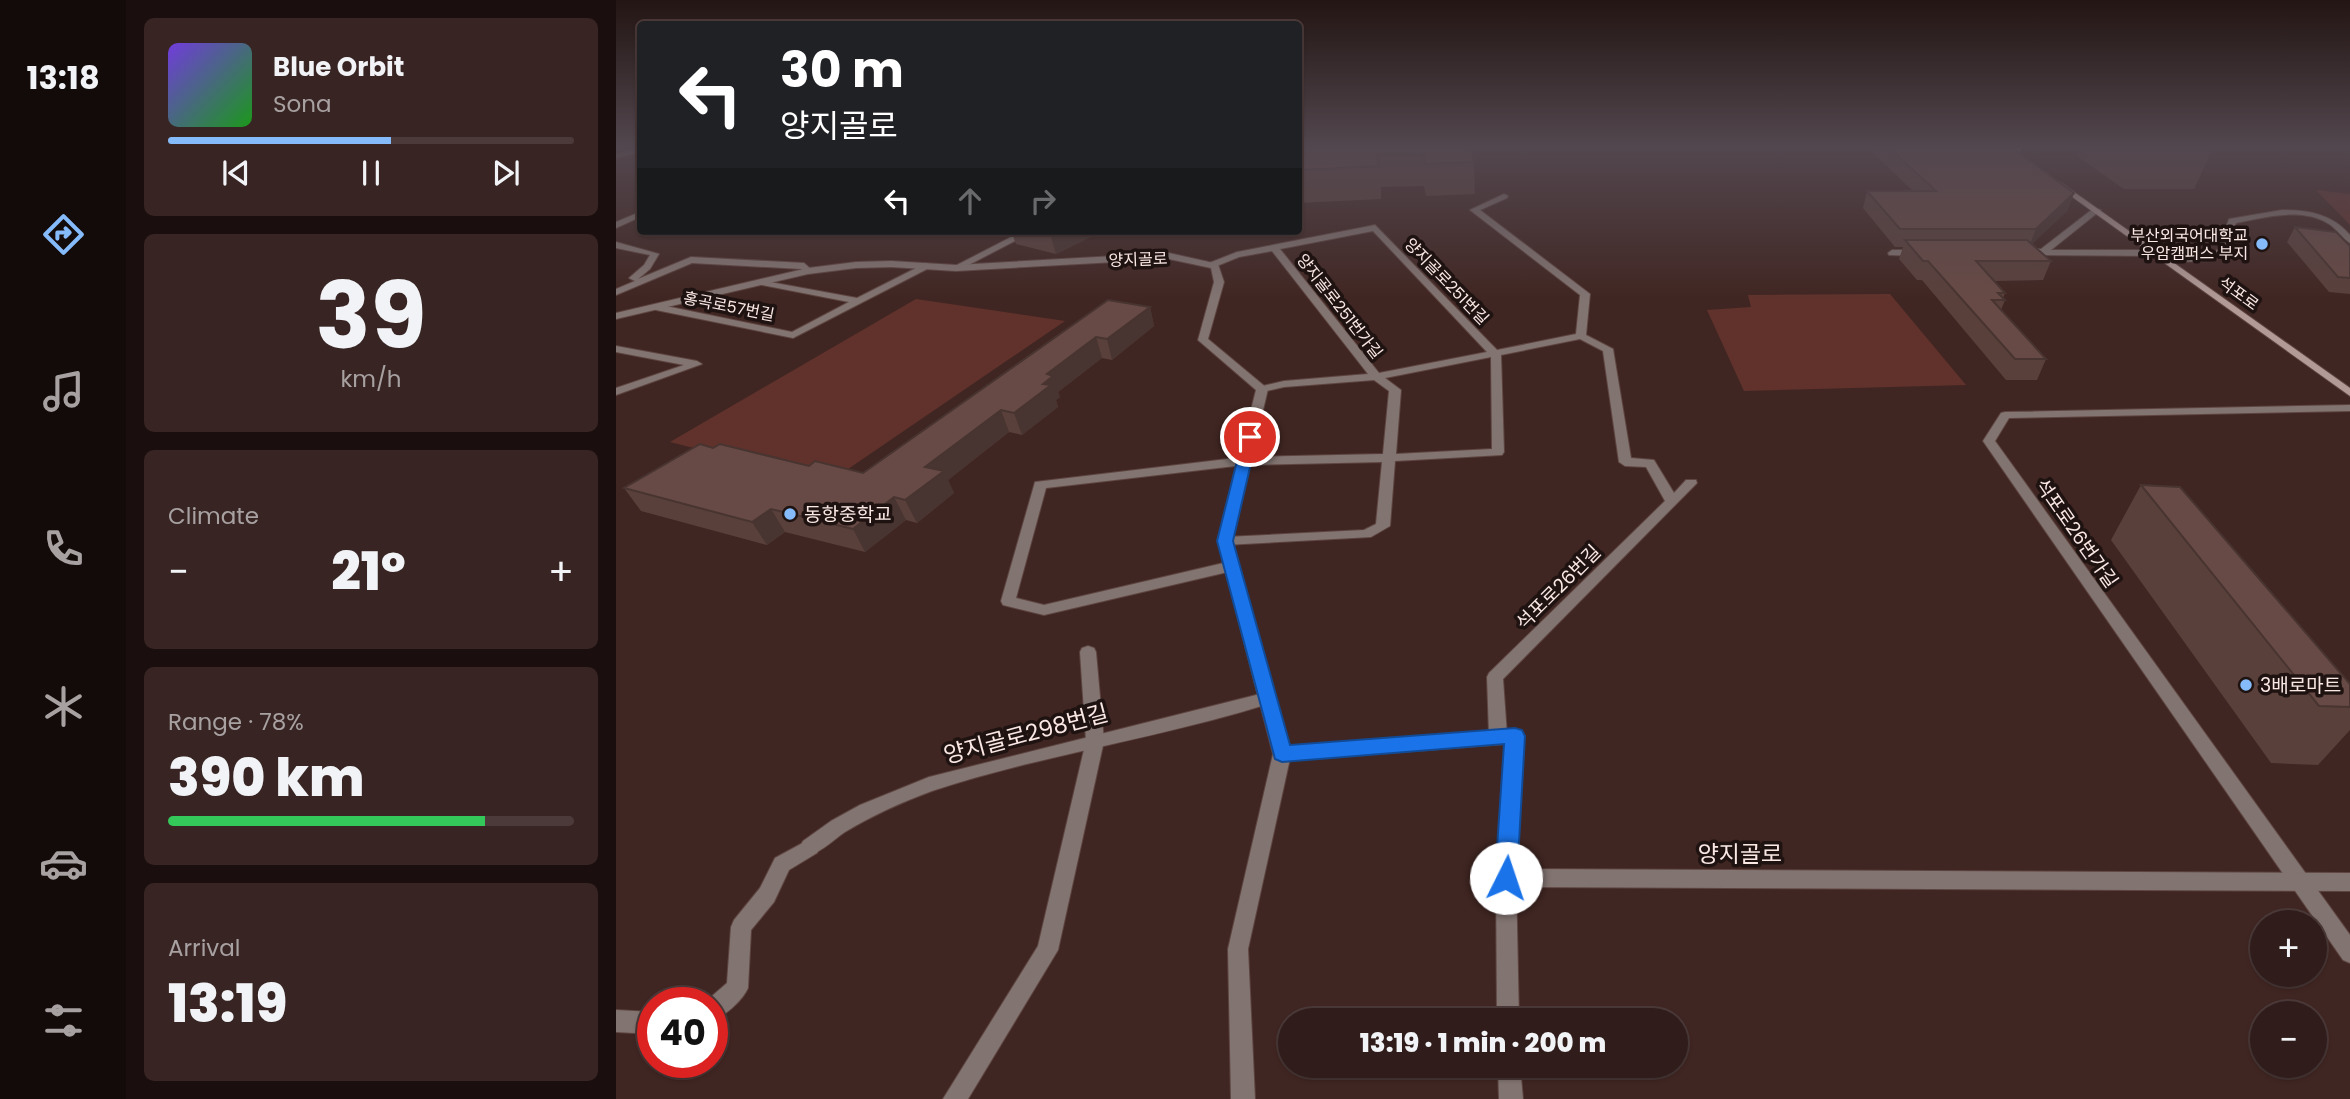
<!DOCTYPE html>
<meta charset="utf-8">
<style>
:root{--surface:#301c1a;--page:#382523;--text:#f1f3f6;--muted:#a8a1a2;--line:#4b3a39;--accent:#86bbfb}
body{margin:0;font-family:Poppins,"Noto Sans KR",sans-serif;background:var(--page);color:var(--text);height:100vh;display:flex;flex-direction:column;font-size:26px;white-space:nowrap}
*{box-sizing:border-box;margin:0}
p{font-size:23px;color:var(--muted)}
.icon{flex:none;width:38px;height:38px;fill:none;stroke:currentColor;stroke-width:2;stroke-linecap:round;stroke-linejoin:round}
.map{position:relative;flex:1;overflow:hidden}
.side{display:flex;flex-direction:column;gap:18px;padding:18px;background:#1a0f0e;width:490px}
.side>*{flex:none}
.hud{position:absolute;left:21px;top:21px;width:665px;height:214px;border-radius:7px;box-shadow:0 2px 5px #0004,0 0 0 2px var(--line);background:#202124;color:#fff;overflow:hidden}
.buttons{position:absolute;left:1634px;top:910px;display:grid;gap:14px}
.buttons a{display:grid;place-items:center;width:77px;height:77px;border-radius:50%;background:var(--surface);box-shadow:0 2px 5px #0004,0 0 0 2px var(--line);font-size:35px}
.speed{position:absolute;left:21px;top:987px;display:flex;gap:14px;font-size:35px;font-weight:700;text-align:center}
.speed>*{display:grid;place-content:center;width:91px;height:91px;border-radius:50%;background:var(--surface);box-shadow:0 2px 5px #0004,0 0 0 2px var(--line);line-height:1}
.speed .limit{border:10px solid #d22;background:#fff;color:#111}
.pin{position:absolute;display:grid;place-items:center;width:60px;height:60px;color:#fff;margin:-30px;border:4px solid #fff;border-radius:50%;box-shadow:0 2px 7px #0007}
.me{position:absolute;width:77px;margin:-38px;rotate:4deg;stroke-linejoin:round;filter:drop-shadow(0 0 5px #0008)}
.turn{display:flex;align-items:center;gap:24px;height:147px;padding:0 28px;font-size:32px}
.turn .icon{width:91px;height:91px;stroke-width:2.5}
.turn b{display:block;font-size:49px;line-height:60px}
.lanes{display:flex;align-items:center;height:66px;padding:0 28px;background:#0003;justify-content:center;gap:35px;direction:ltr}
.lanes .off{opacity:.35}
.big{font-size:52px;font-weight:800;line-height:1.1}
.side .tile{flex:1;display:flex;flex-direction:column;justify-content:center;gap:10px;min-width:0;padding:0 24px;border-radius:10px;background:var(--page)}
.side .dial{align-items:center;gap:0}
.dial b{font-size:91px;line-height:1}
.song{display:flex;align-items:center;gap:21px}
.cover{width:84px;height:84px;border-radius:10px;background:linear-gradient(135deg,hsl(260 70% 55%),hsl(120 70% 35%))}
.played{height:7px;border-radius:4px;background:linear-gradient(90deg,var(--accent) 55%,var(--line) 55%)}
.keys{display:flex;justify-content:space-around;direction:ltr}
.heat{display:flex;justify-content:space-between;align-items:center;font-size:38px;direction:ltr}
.charge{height:10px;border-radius:5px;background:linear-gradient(90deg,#34c759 78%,var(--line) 0)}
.trip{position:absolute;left:662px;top:1008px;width:410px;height:70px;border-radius:35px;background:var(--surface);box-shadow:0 2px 5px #0004,0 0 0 2px var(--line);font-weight:800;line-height:70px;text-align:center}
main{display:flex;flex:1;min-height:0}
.menu{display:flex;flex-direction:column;width:126px;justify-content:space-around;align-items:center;background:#130b0a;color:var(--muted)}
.menu .icon{width:49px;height:49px}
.menu .active{color:var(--accent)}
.menu b{font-size:32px;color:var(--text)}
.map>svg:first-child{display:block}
.green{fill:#61322c}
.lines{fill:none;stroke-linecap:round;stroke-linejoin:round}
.service-casing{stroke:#5e4541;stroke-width:2}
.minor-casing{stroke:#5e4541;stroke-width:2}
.tertiary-casing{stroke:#5e4541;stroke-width:2}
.secondary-casing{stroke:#5e4541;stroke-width:2}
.service{fill:#827471;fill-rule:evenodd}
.minor{fill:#827471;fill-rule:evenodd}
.tertiary{fill:#827471;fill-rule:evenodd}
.secondary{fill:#b29b97;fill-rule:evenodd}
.wall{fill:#59403b}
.shaded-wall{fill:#483430}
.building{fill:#674a45;stroke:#483430;stroke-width:2}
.route{fill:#1a73e8;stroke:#114b97;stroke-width:2}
.poi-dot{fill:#86bbfb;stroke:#1f1311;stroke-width:2.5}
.labels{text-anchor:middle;stroke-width:7;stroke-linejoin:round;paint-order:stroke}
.far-poi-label{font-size:16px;fill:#fae8e5;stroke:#1f1311;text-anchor:end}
.far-street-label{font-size:16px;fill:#fae8e5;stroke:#1f1311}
.poi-label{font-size:19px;fill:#fae8e5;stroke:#1f1311;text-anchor:start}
.street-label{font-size:19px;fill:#fae8e5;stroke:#1f1311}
.near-street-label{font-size:23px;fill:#fae8e5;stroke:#1f1311}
</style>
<main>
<nav class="menu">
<b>13:18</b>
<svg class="icon active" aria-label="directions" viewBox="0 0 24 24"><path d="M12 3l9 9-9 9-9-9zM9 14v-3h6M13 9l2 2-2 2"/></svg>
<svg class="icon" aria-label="music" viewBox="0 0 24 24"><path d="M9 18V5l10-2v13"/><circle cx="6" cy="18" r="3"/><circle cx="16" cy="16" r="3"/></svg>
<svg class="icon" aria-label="phone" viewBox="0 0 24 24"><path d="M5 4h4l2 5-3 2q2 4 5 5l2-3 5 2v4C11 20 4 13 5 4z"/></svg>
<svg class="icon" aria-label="climate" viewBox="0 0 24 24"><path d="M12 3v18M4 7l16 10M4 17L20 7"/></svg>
<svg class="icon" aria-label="car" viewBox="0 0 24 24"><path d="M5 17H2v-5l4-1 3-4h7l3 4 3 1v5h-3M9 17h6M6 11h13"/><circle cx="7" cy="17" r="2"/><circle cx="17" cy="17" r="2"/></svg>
<svg class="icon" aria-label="filters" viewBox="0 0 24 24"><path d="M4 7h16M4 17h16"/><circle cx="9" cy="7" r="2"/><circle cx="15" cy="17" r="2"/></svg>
</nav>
<section class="side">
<div class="tile">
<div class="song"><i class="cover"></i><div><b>Blue Orbit</b><p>Sona</p></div></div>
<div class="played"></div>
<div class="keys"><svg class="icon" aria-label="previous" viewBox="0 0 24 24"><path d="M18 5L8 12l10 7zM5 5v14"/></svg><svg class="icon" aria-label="pause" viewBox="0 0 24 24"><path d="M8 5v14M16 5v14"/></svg><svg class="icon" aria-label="next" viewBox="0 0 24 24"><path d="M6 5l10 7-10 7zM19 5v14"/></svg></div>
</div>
<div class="tile dial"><b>39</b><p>km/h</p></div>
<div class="tile"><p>Climate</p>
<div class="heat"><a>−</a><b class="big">21°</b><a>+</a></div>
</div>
<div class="tile"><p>Range · 78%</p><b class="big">390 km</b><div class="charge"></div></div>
<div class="tile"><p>Arrival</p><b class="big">13:19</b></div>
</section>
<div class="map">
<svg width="1734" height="1099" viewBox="0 0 1734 1099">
<rect width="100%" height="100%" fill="#402622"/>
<g class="green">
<path d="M1700,190l34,4v31z"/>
<path d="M1274,294l76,91 -222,6 -37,-81 44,-3 -3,-12z"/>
<path d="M300,299l149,22 -236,161 -159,-40z"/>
</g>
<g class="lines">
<g class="service-casing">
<g id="service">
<path d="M1666,210c27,0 50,4 68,25v8c-8,-5 -13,-14 -21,-19 -27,-17 -64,-7 -93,-1l-10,27 -12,11 -49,1 -4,-3 4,-3h44l9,-7 11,-30z"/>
<path d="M310,263l5,3 -2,2 -136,70 -137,-28 -5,-3 5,-3 136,28 57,-30 -87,-17 -3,-1v-4l98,18z"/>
<path d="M0,346l81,15 5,3 -86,31v-7l68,-23 -68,-13z"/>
<path d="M472,646l6,2 2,4 8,89 -46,209 -90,149h-25l95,-153 48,-205 -6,-89 2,-4z"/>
<path d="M194,839l7,2 3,6 -3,6 -28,17 -15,32 -23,28 -3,58c-6,13 -22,27 -36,33v-18h-8l23,-20 4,-56 3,-7 26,-32 15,-30z"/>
<path d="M0,1010l37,2v22l-37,-2z"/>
</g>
</g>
<g class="minor-casing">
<g id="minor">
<path d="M24,148v4l-24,6v-4z"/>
<path d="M888,194l4,2 -1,2 -27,12 110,84 -4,41 27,14 18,109 23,2 20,33 12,-13h10l1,3 -194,196 4,56 -3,5 -6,2 -6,-2 -3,-5 -2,-58 2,-4 176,-172 -19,-34 -21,-1 -6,-4 -16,-111 -23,-12 -79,16 3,97 -2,3 -107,6 -5,65 -19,11 -146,8 -7,-4 7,-4 139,-7 12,-6 6,-62 -138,3 -198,23 -30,110 28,7 188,-44 7,5 -7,5 -188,44 -41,-10 -2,-4 34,-119 209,-25 139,-3 6,-63 -15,-11 -90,7 -22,5 -6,-3 2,-2 26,-6 84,-7 -96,-123 -33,6 -27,11 -3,-1v-4l28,-11 138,-27 122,125 79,-16 4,-39 -110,-85zM757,231l114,121 -108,21 -99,-124zM875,357l1,92 -96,5 5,-64 -16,-12z"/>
<path d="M1478,208l7,2 -50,40h106l4,3 -4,3 -134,-1 -4,-3 4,-3h18z"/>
<path d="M407,231h11l-75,39 -8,-2z"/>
<path d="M0,242l43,12 -9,15 -12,10 53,-22 113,6 9,8 -5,3 -7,-5 -109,-6 -76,32v-6l19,-8 -6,-3 15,-13 6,-10 -34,-7z"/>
<path d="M1276,250h26l4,3 -4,3 -29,-1 -1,-2z"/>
<path d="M1734,405v6l-341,7 -14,23 355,494v28l-7,-3 -360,-519 18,-28 4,-1z"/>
<path d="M652,692l6,2 2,4 -2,4c-112,36 -230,52 -342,89 -30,11 -59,24 -87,41 -12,8 -22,19 -35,23l-7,-2 -3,-6 3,-6 28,-20 29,-16 69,-28z"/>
<path d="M666,747l6,2 3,5 -43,195 7,150h-24l-3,-150 45,-195 3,-5z"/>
<path d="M890,869l7,3 3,6 3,142h-22l-1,-142 3,-6z"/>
<path d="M882,1066h22l3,33h-24z"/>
</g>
</g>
<g class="tertiary-casing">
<g id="tertiary">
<path d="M24,212v5l-24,11v-6z"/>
<path d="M553,253l49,11 6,18 -16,57 60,50 -36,152 57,205 226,-17 6,2 3,5 -8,133 834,4v18l-844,-4 -7,-3 -3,-6 10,-134 -224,17 -6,-2 -3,-5 -55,-213 38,-151 -58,-50 16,-58 -3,-14 -42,-9 -213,12 -65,-4 -35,1 -48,6 -192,45v-6l192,-45 48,-6 35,-1 65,4z"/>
</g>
</g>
<g class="secondary-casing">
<g id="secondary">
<path d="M1376,146l21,3v-3h7v6l-4,2z"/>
<path d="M1444,182l290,206v8l-293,-210v-4z"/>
</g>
</g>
<use href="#service" class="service"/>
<use href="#minor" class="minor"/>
<use href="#tertiary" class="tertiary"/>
<use href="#secondary" class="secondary"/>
</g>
<g class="wall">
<path d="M682,146h172l4,16 1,32 -49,2 -2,-10 -43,1v12l-83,4z"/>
<path d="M1256,146h138l64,47 -7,18 -35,33 19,17 -8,19 -49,1 11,12 -2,5 2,2 -4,10 45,49 -9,21h-31l-84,-100h-5l-18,-21 4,-12h-8l-32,-39 4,-17h46l-42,-40z"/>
<path d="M1465,146h125l6,4 -18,39h-70l-47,-33z"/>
<path d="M1679,227l55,19v48l-21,-2 -42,-50z"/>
<path d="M395,231h91l-46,23 -40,-10z"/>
<path d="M534,307l4,19 -42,34 -10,-2 -44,34 2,5 -4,3 2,7 -36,28 -13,-3 -61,48 6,13 -37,30 -11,-3 -41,32 -80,-20 -18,13 -126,-34 -17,-23 89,-40 96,18 54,7z"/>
<path d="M1525,485l209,199v46l-32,35 -47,-2 -160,-223z"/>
</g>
<g class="shaded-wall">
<path d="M1458,193l-7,18 -38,36 7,-18z"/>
<path d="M433,231h53l-46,23z"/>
<path d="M534,307l4,19 -42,34 -5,-21z"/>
<path d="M480,337l6,21 -44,34 2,5 -4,3 2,7 -36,28 -8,-22 29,-29 4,-10z"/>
<path d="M385,410l8,22 -61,48 6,13 -37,30 -12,-23 20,-33z"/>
<path d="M278,497l12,23 -41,32 -12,-23z"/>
<path d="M155,509l14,23 -18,13 -15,-23z"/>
</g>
<g class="building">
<path d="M682,146h172l4,16 -49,2 -2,-10 -46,1 2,11 -81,4z"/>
<path d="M1271,146h123l64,47 -38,36h-136l-33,-38h69z"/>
<path d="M1518,146h72l6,4h-72z"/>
<path d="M1679,227l41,5 14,14v32l-12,-1z"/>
<path d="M1289,240h122l24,21h-75l29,32h-7l7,7h-13l54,59h-31l-87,-98h-5z"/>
<path d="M492,300l42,7 -43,32 -11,-2 -49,37 6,2 -10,8 8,1 -37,28 -13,-3 -76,57 19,4 -39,29 -11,-3 -41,32 -82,-20 -19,13 -128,-34 76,-44 13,4 7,-4 89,22 6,-5 48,12z"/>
<path d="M1525,485l39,2 170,197v23l-31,-1z"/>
</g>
<linearGradient id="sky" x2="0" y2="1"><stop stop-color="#231513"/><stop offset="0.49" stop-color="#53474f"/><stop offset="1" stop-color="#53474f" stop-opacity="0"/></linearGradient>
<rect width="1734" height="300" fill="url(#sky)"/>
<path class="route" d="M634,433l7,4 -24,104 57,204 225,-17 7,2 3,6 -8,142 -3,7 -8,3 -8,-3 -3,-7 9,-134 -222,18 -7,-3 -58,-218 26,-104z"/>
<g class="poi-dot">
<circle cx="1646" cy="244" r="7"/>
<circle cx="174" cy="514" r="7"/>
<circle cx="1630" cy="685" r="7"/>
</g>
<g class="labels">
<g class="far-poi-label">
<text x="1632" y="241">부산외국어대학교<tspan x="1632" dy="18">우암캠퍼스 부지</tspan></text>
</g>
<g class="far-street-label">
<text transform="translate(522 259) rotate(-2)" y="6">양지골로</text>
<text transform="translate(831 281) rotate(46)" y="6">양지골로251번길</text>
<text transform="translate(1623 293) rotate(36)" y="6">석포로</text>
<text transform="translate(113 306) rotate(11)" y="6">홍곡로57번길</text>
<text transform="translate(724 306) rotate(52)" y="6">양지골로251번가길</text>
</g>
<g class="poi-label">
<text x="188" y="521">동항중학교</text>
<text x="1644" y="692">3배로마트</text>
</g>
<g class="street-label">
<text transform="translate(1461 533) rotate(55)" y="7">석포로26번가길</text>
<text transform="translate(942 587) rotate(-45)" y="7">석포로26번길</text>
</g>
<g class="near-street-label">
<text transform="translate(410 734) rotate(-15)" y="8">양지골로298번길</text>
<text x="1124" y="862">양지골로</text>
</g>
</g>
</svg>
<div class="buttons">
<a>+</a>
<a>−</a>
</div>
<div class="speed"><div class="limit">40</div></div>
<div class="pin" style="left:634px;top:437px;background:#d93025"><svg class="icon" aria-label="arrive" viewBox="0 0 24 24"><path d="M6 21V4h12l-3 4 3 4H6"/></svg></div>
<svg class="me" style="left:890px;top:878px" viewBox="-20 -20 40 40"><circle r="19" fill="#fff"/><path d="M0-13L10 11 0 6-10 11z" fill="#1a73e8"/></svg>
<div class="trip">13:19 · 1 min · 200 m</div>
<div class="hud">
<div class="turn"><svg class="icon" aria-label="left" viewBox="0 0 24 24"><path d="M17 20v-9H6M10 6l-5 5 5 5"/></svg><div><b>30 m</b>양지골로</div></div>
<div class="lanes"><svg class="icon" aria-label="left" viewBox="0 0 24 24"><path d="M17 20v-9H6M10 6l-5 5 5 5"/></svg><svg class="icon off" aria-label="ahead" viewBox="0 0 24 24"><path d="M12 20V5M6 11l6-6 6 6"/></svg><svg class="icon off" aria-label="right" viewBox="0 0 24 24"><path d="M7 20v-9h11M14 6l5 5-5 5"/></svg></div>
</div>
</div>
</main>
